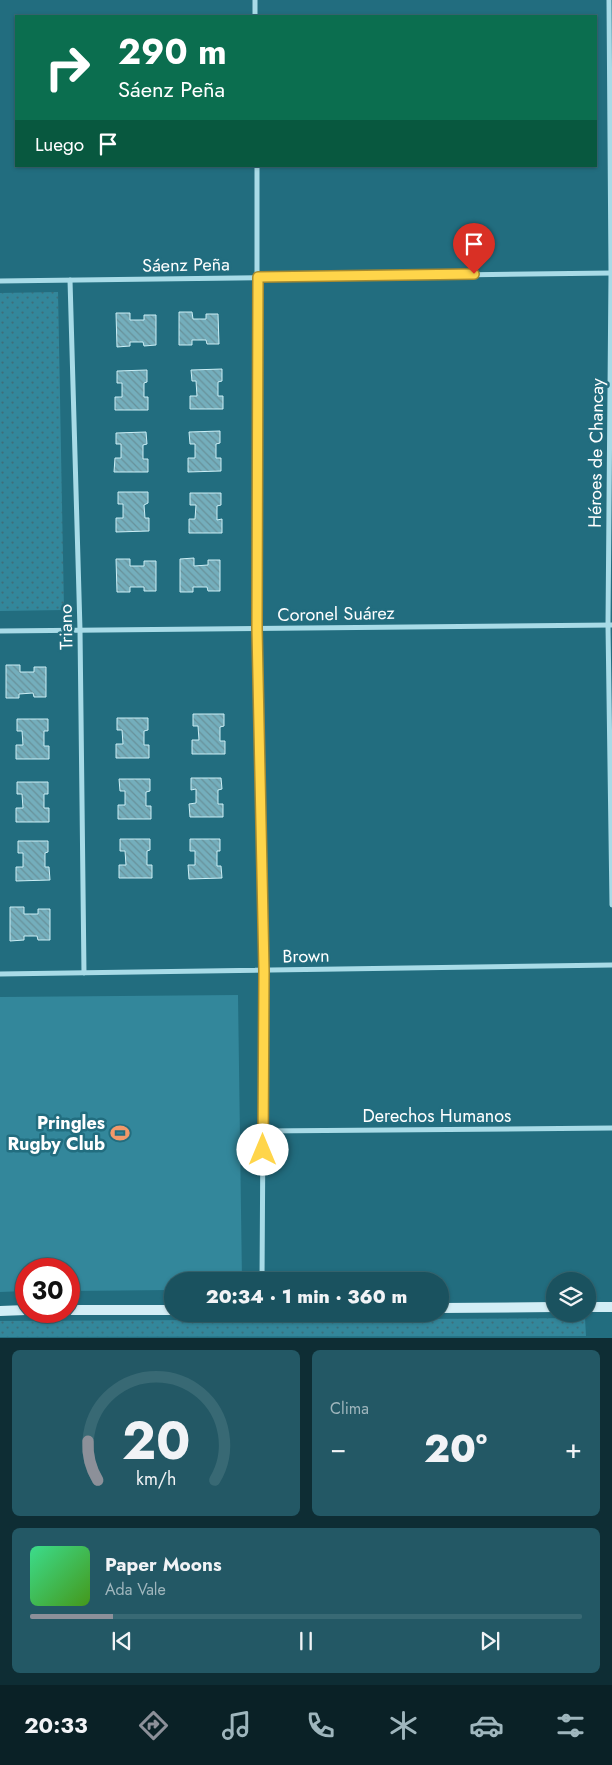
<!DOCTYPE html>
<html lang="es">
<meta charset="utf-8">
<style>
:root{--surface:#1a525f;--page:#235865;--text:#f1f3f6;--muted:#9fb6bd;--line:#386974;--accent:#8c9099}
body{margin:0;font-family:Jost,sans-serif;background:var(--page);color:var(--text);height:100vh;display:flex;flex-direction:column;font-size:19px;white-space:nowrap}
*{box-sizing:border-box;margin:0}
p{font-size:16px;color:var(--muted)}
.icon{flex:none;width:28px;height:28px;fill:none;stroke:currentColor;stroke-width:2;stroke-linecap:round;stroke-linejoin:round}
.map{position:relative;height:1338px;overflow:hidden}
.details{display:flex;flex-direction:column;gap:12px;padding:12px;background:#0e2d34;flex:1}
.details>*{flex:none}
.guide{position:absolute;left:15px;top:15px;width:582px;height:152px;border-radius:0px;box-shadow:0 1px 4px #0004,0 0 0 1px var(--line);background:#0b6e4f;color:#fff;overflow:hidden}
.tools{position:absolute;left:546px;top:1272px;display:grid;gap:10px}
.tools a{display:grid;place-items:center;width:50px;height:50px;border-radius:50%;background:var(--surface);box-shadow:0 1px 4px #0004,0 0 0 1px var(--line);font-size:25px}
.speed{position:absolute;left:15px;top:1258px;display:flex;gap:10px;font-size:25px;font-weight:700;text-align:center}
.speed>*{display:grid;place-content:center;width:65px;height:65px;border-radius:50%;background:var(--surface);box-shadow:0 1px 4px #0004,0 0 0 1px var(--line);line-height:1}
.speed .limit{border:8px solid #d22;background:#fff;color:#111}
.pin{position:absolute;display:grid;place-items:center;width:42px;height:42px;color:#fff;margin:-51px -21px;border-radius:50% 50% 50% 0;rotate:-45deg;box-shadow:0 0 5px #0007}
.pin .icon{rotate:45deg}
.me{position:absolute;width:55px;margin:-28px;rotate:0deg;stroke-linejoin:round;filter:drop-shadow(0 0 4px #0008)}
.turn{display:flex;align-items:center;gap:18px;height:105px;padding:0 20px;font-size:22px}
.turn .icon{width:65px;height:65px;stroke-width:2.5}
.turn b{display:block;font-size:35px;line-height:42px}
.then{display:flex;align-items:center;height:48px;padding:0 20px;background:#0003;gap:10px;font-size:19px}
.big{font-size:38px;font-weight:800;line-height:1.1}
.details .tile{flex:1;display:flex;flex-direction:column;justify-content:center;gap:8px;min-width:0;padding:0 18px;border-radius:8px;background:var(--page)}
.details .dial{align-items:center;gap:0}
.dial svg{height:130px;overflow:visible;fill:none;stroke:var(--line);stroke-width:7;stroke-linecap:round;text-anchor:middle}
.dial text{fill:var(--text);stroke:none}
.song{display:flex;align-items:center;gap:15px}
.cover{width:60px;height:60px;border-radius:8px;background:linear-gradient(135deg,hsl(150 70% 55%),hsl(100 70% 35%))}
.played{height:5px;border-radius:2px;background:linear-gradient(90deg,var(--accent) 15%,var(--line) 15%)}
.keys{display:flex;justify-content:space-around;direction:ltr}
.heat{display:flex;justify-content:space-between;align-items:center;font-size:28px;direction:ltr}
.details .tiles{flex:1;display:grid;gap:12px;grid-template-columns:1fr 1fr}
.tile:last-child{grid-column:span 2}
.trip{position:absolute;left:164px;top:1272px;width:285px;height:50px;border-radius:25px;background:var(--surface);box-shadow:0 1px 4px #0004,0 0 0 1px var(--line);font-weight:800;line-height:50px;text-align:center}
.dock{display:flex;height:80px;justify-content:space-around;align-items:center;background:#0a2126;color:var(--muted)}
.dock .icon{width:35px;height:35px}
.dock .active{color:var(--accent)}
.dock b{font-size:22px;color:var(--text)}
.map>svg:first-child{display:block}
.green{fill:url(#green-dots)}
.pitch{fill:#33879b}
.building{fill:url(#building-back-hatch);stroke:#cbeef5}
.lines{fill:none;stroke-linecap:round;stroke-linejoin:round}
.street{stroke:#a8dbe7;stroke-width:5}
.secondary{stroke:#d2eef6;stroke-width:10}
.route-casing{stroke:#a68a30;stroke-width:12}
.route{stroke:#ffd54a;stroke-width:9}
.labels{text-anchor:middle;stroke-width:5;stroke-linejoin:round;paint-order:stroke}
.street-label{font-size:18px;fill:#fff;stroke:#226d7f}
.poi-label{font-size:18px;font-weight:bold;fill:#fff;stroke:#226d7f;text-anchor:end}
</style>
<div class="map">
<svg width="612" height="1338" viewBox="0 0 612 1338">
<defs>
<pattern id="green-dots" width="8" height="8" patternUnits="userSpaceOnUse" patternTransform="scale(1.25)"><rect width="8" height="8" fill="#33879b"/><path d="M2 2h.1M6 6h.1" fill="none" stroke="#3d6f7b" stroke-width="1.8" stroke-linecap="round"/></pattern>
<pattern id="building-back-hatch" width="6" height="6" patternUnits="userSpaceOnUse" patternTransform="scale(1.25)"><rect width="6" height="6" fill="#74aebc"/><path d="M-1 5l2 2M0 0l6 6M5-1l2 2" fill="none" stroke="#68919a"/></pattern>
</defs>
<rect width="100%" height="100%" fill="#226d7f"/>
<g class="green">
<path d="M58,292l6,318 -64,1v-318z"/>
<path d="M585,1318l1,18 -586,1v-16z"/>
</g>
<path class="pitch" d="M238,995l4,286h-70v9l-103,1v-22h-43v22l-26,1v-295z"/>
<g class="building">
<path d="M179,312h13l1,7h13v-5h12l1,30h-12l-1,-4h-14v5h-13z"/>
<path d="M116,313h14v7h14v-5h12v30l-12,1 -1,-4h-13v4l-13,1z"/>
<path d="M222,369v12l-4,1v14h5v13h-33v-13h7l-1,-15h-4l-1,-11z"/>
<path d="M147,370v12l-3,1v14h4v13h-33v-13h7v-14h-5v-12z"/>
<path d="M220,431v12l-4,1v14h5v13l-33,1v-14h7v-14h-5l-1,-12z"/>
<path d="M146,432l1,12 -4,1v14h5v13h-34l1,-14h6v-14h-5v-11z"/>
<path d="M118,492h30v11l-4,2 1,13h4v13l-33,1v-14h7v-14h-5z"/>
<path d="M190,493h31v12l-4,1v14l5,-1v14h-33v-14h6l1,-14h-6z"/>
<path d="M194,558v8l14,-1v-5h12v31h-12l-1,-4h-14v5h-13v-33z"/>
<path d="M116,559h14v7h14v-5h12v30h-12v-4h-14v5h-13z"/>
<path d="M6,665h14v7h14v-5h12v30h-12l-1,-4 -14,1v4h-13z"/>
<path d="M193,714h31v12l-4,1v14h5v13h-33v-14h7l-1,-14h-5z"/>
<path d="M117,718h31v12l-4,1v14h5v13h-33v-14h7l-1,-14h-5z"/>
<path d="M17,719h31v12h-4v15h5v13h-33v-14h7l-1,-14h-5z"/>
<path d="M191,778h30l1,11 -4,1v14h5v13h-33l-1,-13 7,-1v-14l-5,1z"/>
<path d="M119,779h31v12l-4,1v14h5v13h-33v-14h7v-14h-5z"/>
<path d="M17,782h31v12h-4v14h5v14h-33v-14h7l-1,-14h-5z"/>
<path d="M120,839h30v11l-3,1v14h5v13h-33v-13h7l-1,-14h-5z"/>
<path d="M190,839h30v12h-3v15h4l1,12 -33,1 -1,-14h7v-14h-5z"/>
<path d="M18,841h30v11l-3,1v14h4l1,13 -34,1v-14h7v-14h-5z"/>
<path d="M10,907h14v7h14v-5h12v31h-12l-1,-4h-13v4l-14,1z"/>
</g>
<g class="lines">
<g class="street">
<path d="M255,0v16"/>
<path d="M609,0l2,273 -3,352 4,280"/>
<path d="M257,166v462l7,343 -2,310"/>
<path d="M70,280l10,350 4,343"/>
<path d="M0,281l612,-8"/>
<path d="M0,631l612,-6"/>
<path d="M0,974l612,-9"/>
<path d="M263,1131l349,-3"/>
</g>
<g class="secondary">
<path d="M588,1307h24"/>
<path d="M440,1308l115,-1"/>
<path d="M69,1310h103"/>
<path d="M0,1311l26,-1"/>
</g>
</g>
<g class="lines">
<g class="route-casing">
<path id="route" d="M263,1150l1,-179 -7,-343 1,-351 216,-3"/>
</g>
<use href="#route" class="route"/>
</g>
<defs>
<g id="stadium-bare" transform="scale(1.5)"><path d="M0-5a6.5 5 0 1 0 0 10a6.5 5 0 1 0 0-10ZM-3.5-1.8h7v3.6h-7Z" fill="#f2996a" stroke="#226d7f" stroke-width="2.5" paint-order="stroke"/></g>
</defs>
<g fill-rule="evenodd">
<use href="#stadium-bare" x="120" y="1133"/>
</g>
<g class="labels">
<g class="street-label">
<text transform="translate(186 265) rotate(-1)" y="6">Sáenz Peña</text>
<text transform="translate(596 453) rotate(-89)" y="6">Héroes de Chancay</text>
<text transform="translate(336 614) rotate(-1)" y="6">Coronel Suárez</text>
<text transform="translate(66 627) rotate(-91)" y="6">Triano</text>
<text transform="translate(306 956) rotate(-1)" y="6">Brown</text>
<text x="437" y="1122">Derechos Humanos</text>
</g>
<g class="poi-label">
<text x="105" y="1129">Pringles<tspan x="105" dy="21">Rugby Club</tspan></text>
</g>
</g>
</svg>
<div class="tools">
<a><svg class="icon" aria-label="layers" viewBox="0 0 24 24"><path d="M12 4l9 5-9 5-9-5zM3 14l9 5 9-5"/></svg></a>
</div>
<div class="speed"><div class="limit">30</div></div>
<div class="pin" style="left:474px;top:274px;background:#d93025"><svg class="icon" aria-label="arrive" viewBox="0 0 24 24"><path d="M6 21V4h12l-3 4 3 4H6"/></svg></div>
<svg class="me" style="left:263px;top:1150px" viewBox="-20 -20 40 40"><circle r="19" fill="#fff"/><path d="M0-13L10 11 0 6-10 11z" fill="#ffd54a"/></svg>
<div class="trip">20:34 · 1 min · 360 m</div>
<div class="guide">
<div class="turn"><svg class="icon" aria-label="right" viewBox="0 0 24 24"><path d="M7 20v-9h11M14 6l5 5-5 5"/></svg><div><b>290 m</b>Sáenz Peña</div></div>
<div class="then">Luego<svg class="icon" aria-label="arrive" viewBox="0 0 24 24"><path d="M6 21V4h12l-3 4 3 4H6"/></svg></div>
</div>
</div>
<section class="details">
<div class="tiles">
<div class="tile dial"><svg viewBox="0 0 100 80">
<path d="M14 69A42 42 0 1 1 86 69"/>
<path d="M14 69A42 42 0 0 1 8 45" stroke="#8c9099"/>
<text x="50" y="56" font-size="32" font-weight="700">20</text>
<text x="50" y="72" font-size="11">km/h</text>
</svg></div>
<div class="tile"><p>Clima</p>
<div class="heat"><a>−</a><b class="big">20°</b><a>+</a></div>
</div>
<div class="tile">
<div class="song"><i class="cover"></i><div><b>Paper Moons</b><p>Ada Vale</p></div></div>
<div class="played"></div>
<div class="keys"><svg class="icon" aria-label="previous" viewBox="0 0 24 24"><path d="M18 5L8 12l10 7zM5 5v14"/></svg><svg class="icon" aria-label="pause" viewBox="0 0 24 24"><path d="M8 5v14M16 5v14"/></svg><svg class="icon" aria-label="next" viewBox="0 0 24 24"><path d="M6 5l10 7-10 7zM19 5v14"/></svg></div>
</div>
</div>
</section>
<nav class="dock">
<b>20:33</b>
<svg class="icon active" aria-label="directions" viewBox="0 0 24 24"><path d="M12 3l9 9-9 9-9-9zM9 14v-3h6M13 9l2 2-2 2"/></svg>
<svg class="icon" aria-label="music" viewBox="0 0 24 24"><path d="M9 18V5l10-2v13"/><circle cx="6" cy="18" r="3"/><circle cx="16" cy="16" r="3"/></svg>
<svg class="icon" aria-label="phone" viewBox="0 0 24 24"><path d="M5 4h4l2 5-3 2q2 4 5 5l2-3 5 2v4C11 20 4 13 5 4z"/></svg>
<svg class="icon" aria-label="climate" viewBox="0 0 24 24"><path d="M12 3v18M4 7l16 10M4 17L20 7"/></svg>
<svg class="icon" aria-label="car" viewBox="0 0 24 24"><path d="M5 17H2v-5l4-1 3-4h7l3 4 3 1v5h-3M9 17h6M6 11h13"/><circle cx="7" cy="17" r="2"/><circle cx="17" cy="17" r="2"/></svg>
<svg class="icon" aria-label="filters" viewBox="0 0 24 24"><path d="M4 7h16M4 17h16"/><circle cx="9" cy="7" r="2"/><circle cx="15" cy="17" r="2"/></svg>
</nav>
